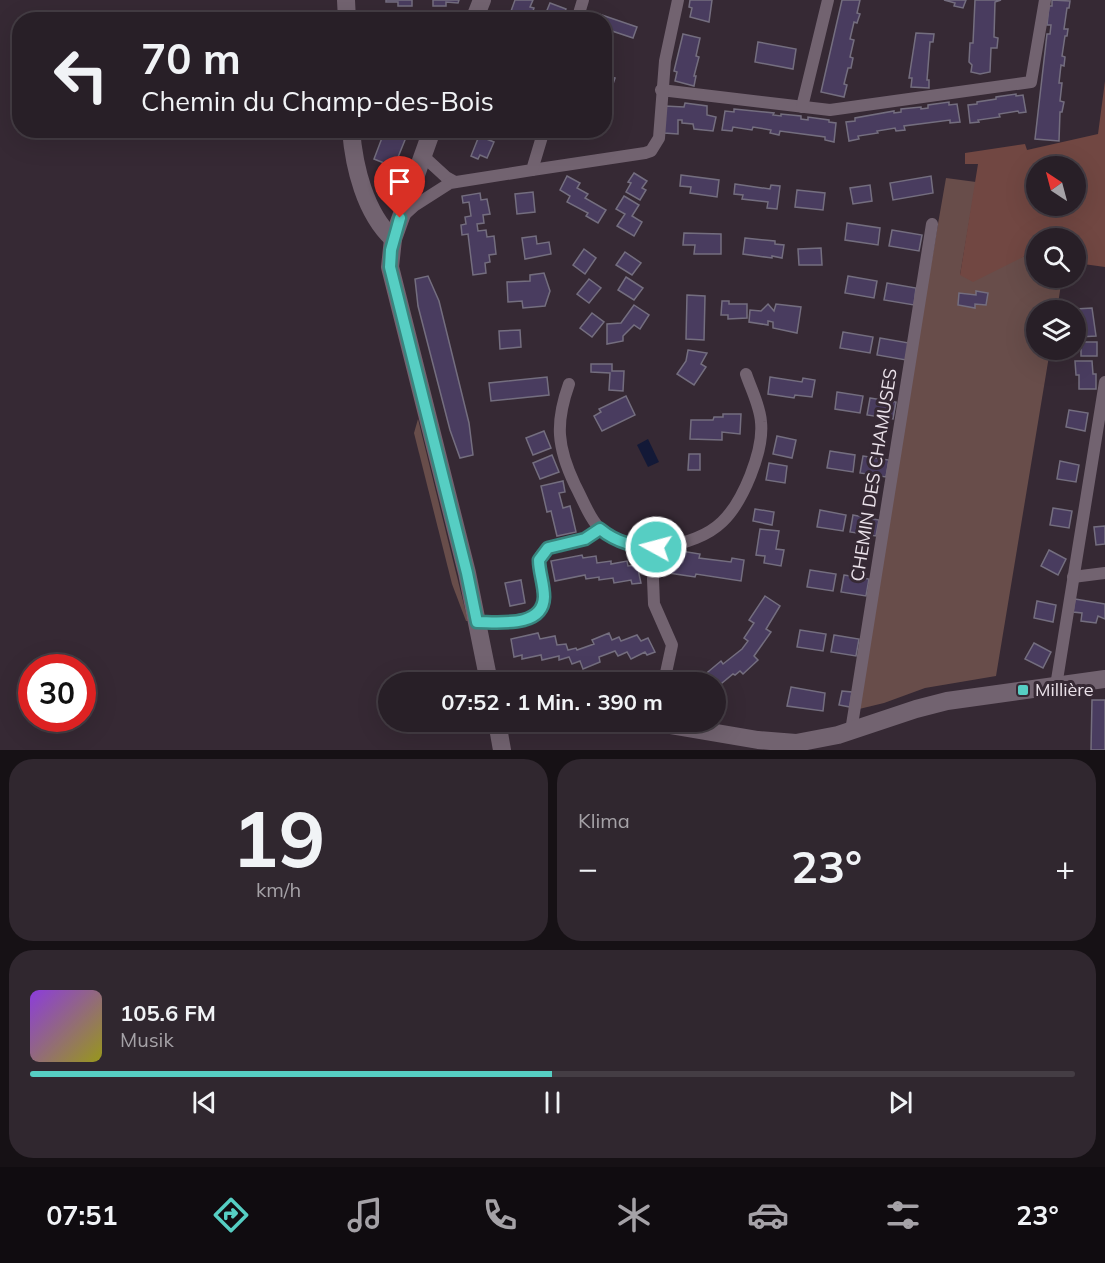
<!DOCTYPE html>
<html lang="de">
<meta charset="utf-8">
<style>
:root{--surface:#281f27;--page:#30272f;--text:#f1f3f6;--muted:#a5a2a7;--line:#443d44;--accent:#56cec3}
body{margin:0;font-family:Mulish,sans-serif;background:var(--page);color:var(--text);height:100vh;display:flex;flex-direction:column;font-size:22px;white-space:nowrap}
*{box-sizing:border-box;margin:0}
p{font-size:20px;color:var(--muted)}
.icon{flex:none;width:33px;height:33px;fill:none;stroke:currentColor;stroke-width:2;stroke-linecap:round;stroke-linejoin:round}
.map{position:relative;height:750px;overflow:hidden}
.sheet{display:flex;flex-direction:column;gap:9px;padding:9px;background:#161115;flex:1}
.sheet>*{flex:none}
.guide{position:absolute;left:12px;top:12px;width:600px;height:126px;border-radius:24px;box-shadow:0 6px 24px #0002,0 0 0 2px var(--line);background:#281f27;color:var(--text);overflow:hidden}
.needle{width:39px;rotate:324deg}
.tools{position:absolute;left:1026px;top:156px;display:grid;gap:12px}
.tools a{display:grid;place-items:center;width:60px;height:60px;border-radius:50%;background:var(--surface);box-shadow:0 6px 24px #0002,0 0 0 2px var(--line);font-size:30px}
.speed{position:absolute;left:18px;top:654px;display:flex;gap:12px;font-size:30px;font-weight:700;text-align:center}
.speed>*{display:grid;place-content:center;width:78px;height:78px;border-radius:50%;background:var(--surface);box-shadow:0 6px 24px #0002,0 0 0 2px var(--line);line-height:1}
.speed .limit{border:9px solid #d22;background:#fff;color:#111}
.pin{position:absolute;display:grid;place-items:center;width:51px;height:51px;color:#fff;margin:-62px -26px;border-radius:50% 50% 50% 0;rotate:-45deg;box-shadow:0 0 6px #0007}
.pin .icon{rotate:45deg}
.me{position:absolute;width:66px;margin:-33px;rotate:277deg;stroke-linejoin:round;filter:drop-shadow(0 0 4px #0008)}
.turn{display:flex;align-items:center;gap:21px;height:126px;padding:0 30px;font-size:27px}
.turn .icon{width:78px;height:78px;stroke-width:2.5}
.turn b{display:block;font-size:42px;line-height:51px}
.big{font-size:45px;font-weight:700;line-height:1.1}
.sheet .tile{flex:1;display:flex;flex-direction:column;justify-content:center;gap:9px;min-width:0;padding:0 21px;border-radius:24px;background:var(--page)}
.sheet .dial{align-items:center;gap:0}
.dial b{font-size:78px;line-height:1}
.song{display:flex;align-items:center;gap:18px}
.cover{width:72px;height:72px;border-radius:9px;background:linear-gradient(135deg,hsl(270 70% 55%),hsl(60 70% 35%))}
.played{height:6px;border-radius:3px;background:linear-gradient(90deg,var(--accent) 50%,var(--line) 50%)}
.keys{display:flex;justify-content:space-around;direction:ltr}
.heat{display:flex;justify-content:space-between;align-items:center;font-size:33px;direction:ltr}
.sheet .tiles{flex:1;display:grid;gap:9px;grid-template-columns:1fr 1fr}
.tile:last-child{grid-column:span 2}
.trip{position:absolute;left:378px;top:672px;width:348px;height:60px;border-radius:30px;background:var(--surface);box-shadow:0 6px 24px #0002,0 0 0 2px var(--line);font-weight:700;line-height:60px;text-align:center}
.menu{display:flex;height:96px;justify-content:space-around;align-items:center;background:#100c10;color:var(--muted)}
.menu .icon{width:42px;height:42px}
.menu .current{color:var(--accent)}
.menu b{font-size:27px;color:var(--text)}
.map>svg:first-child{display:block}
.green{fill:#684d4a}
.forest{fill:#714742;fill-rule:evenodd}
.water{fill:#131937}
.building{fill:#493c5f;stroke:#746e7f;stroke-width:1.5}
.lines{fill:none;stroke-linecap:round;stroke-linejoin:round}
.street{stroke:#726370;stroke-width:12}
.secondary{stroke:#726370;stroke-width:18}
.route-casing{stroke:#38867f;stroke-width:15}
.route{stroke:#56cec3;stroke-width:10}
.poi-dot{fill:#56cec3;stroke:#362934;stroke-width:2}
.labels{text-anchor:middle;stroke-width:6;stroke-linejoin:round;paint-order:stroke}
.street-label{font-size:18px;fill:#ebe2ea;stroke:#362934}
.poi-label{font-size:18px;fill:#ebe2ea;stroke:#362934;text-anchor:start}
</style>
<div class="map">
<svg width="1105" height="750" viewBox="0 0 1105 750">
<rect width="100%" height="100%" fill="#362934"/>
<g class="green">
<path d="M946,178l30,4 -16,93 76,-22v25h26l-5,32h-21v40h14l-54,326 -71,12 -41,15 -29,7 12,-79z"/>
<path d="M418,419l50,202h-2l-14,-37 -38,-151z"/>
</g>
<path class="forest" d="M1105,81v186l-29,-4v-25h-40v15l-9,2 -54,27 -13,-7 18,-111h-13v-11l60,-9 2,6 71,-16zM1036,166h40v40h-40z"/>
<path class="water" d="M648,439l11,23 -11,5 -11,-22z"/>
<g class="building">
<path d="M386,0h26v6h-14v-4h-12z"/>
<path d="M433,0h26l-1,3 -12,-1v4h-13z"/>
<path d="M515,0h18l-3,7 4,1 -4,12 -20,-6z"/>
<path d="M690,0h22l-3,22 -19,-5 2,-9 -3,-1z"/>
<path d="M842,0h18l-3,13 3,1 -3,9 -3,-1 -4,17 4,1 -4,17 3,1 -2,10h-3l-4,16 3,1 -3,12 -23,-5z"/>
<path d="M944,0h22l-3,8 -9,-2 1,-3z"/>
<path d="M975,0h26l-6,2 -1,35 4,1 -1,10h-6l-1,24 -10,2 -9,-2 1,-7 -3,-3 1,-19h3z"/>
<path d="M1052,0l18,1 -1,7h-2l-3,21h4l-1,7h-2l-3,20 3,1 -1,9 -3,-1 -2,18h3l-2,18 4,1 -2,10h-2l-1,29 -24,-2 12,-105h3l1,-9h-4l2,-19h3z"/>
<path d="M550,3l16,6 -4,11h-19z"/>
<path d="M596,13l41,14 -4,11 -27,-9 -2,5v-14h-10z"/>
<path d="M916,33l18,1 -1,8h-3l-3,38h2v8l-18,-1 1,-9h-3z"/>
<path d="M683,34l17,4 -4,18 3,1 -5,19h2l-2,10 -19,-5 2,-9 -3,-1z"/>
<path d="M758,42l38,7 -3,20 -38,-7z"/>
<path d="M604,75l11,3 -6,18 -5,-1z"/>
<path d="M1016,94v2l7,-1 3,17 -7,1 -1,-2 -19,3 1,3 -22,3 1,2 -9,1 -2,-18 9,-1v-2l19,-3v-2z"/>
<path d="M949,102v3l8,-1 3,18 -10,1v-3l-46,6 1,4 -9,1 -1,-3 -18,3 1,2 -20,3 1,3 -10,2 -3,-19 9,-1v-3l39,-7v2l7,-1v-3l20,-2v2l7,-1v-3z"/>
<path d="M685,103l22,3v9l9,2 -3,14 -19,-2 -1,-5 -11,-1v-3h-4v14l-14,-1 1,-27 19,1z"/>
<path d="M734,109l40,4 -1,2 8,1v-2l20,2v3l7,1v-3l21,3v2l7,1 -2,19 -9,-2v-3l-45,-6 -1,4 -9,-2 1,-3 -18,-3 -1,3 -19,-3 -1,4 -10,-1 3,-19 9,1z"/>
<path d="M385,130h24l-15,37 -20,-8z"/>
<path d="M479,136l15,6 -7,16 -7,-3 -2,4 -7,-3z"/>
<path d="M634,173l13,8 -5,7 4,2 -6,10 -14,-8 5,-9 -3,-1z"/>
<path d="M681,175l38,5 -2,17 -27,-4 1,-6 -11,-1z"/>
<path d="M567,176l13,7 -3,5 11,6 -3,4 21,12 -8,13 -12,-7 2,-3 -21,-11 3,-6 -10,-6z"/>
<path d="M931,176l2,17 -40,7 -3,-17z"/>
<path d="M735,184l35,5 1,-4 9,1 -3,23 -10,-1 1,-6 -26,-3 1,-4 -9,-1z"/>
<path d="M870,185l2,16 -19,3 -3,-16z"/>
<path d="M797,190l28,3 -2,17 -28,-3z"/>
<path d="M533,192l2,20 -18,2 -2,-20z"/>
<path d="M480,193l1,7 6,-1 3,15 -7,1 1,8 -7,1 1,7 8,-1 1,7 7,-1 2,18 -7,1 1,7 -5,1 1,10 -13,2 -5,-41 -6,1 -1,-10 5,-1 -1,-7 6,-1 -2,-14 -6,1 -1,-7z"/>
<path d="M624,196l15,9 -7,11 10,6 -8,14 -17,-10 8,-12 -9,-5z"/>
<path d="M847,223l33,5 -2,17 -33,-5z"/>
<path d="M892,230l30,5 -3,16 -30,-5z"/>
<path d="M684,233l37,1v20h-27l1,-9h-12z"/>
<path d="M536,236l1,8 12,-2 2,12 -26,5 -3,-21z"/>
<path d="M745,238l30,3v3l9,1 -2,13 -10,-2v2l-29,-4z"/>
<path d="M821,248l1,17h-23l-1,-16z"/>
<path d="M584,249l12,9 -11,16 -12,-9z"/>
<path d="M625,252l16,11 -9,12 -16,-10z"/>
<path d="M544,273l6,18 -5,15 -22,2 -1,-7 -14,1 -1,-20 23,-1v-6z"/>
<path d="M428,276l11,25 30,122 4,32 -13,3 -10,-28 -32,-124 -3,-27z"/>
<path d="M848,276l29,5 -3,17 -29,-5z"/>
<path d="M626,277l17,11 -9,12 -16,-10z"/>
<path d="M589,279l12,9 -12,15 -12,-9z"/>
<path d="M887,283l29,5 -2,17 -30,-5z"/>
<path d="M976,291l12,2 -2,12 -11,-1v4l-17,-3 1,-12 17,2z"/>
<path d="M687,295l18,1 -1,44 -18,-1z"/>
<path d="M722,301h7v3h18v14l-19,1v-4h-7z"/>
<path d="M768,304l6,7 2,-7 25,3 -4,26 -24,-5v-6l-5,-1v4l-19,-3 1,-12 11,1z"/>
<path d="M634,305l15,10 -9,14 -6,-4 -11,11v5l-16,3v-20l14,-1z"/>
<path d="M1092,308l4,28 -17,1 -1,-14h-2l-1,-14z"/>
<path d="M592,313l12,9 -12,15 -12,-9z"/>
<path d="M520,330l1,17 -21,2 -1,-18z"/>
<path d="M843,332l30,5 -3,16 -30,-5z"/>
<path d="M880,338l29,5 -3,17 -29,-5z"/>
<rect x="1081" y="342" width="16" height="14"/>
<path d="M688,350l19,3 -6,11 5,3 -12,18 -17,-11 9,-13z"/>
<path d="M1075,361h17l1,13h3v15h-17v-14h-3z"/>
<path d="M591,364h21v7h12l-1,20 -14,-1 1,-17 -19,-1z"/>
<path d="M547,377l2,18 -58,6 -2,-18z"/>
<path d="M770,377l32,5 1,-4 12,2 -3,17 -17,-2 -1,3 -26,-4z"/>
<path d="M837,392l26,4 -3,17 -25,-4z"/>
<path d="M626,396l9,19 -33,16 -8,-15 7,-4 -2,-3z"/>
<path d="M870,398l26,4 -3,17 -26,-4z"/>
<path d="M1069,410l19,3 -3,18 -19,-4z"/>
<path d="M723,414h18l-1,20 -18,-2v8l-32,-1 1,-19h22l1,-3h9z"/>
<path d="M544,431l7,17 -18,7 -7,-17z"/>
<path d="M777,436l19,4 -4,18 -19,-4z"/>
<path d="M830,451l25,4 -2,17 -26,-4z"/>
<path d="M689,454h11v16h-12z"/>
<path d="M552,455l7,17 -19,7 -7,-16z"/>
<path d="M863,456l26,4 -3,17 -26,-4z"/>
<path d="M1060,461l19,4 -3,17 -19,-3z"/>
<path d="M769,463l18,3 -2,17 -19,-3z"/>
<path d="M563,481l2,11 -6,1 4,15 7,-2 6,26 -19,4 -6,-25 -4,1 -6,-26z"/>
<path d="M1053,508l19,3 -3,17 -19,-3z"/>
<path d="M755,509l19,3 -2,13 -19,-4z"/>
<path d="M820,510l26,5 -3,16 -26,-4z"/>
<path d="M853,515l26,5 -3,16 -26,-4z"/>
<path d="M1105,526v18l-9,1 -2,-18z"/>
<path d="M760,529l19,2 -3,18 8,1 -3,16 -17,-3 1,-7 -9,-1z"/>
<path d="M1049,550l17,9 -8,16 -17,-9z"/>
<path d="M681,551l19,3 -1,4 32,4 1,-4 12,2 -3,21 -45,-7 -1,3 -26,-4 2,-16 9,1z"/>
<path d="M582,555l1,3 13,-2 1,7 14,-2v3l16,-3 1,5 9,-1 4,18 -9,1 -1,-4 -17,3 -1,-5 -14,2v-3l-13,2 -1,-4 -30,6 -4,-20z"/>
<path d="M810,570l26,4 -3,17 -26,-4z"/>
<path d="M844,575l25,4 -3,17 -25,-4z"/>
<path d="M521,580l4,23 -15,3 -5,-23z"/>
<path d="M765,596l15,10 -14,23 5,3 -17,24 4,4 -15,14 -3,-3 -5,4 -2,-1 -17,14v-6h-30l7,-5 4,4 24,-20 2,3 19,-15 6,-8 -4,-3 10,-15 -5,-3z"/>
<path d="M1075,599l30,5v15l-7,-3 -2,7 -15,-2 1,-8 -9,-1z"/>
<path d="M1037,601l19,4 -3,17 -19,-4z"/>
<path d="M800,630l26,4 -3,17 -26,-4z"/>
<path d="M538,633l2,6 15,-3 2,9 9,-1 2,6 8,-2 1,2 17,-6 -2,-4 17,-7 3,7 7,-3 2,4 16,-6 4,6 7,-3 7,14 -8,3 -2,-3 -14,7 -4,-7 -9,4 -3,-5 -16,6 1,5 -17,7 -3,-8 -8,3 -3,-7 -10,3v-4l-17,4 -1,-5 -19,4v-4l-8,2 -3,-18z"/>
<path d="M834,635l25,4 -3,17 -25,-4z"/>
<path d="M1034,643l17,9 -8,16 -18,-9z"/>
<path d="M791,687l34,6 -2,18 -36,-5z"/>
<path d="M842,691l10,1 -2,15 -11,-2z"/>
<path d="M1092,700h13v50h-14z"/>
</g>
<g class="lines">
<g class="street">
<path d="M577,20l6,-20"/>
<path d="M661,90l169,20 201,-28 14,-82"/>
<path d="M802,107l26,-107"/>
<path d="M422,155l24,22 9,5"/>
<path d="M532,170l113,-17 6,-2 8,-13 6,-77 13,-61"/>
<path d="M403,216l11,-10 36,-23 82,-13 12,-40"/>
<path d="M569,384c-14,39 -12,63 6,101 8,15 15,35 28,47 30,25 92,16 119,-10 21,-20 42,-71 39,-100 -1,-16 -10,-33 -15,-48"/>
<path d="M656,547l-3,32 1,25 18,41 -8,37"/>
<path d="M1073,577l32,-4"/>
<path d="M477,622l45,-1 12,-5 8,-8 2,-8 -5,-34 2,-11 7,-7 37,-9 15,-10"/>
<path d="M1056,686l49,-304"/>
<path d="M851,731l81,-507"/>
</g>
<g class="secondary">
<path d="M346,0l1,20"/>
<path d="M474,20l8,-20"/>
<path d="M351,130c3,37 14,83 42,109"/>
<path d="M432,130l-39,109 -3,28 77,306 22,109"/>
<path d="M497,722l5,28"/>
<path d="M652,722l106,18 38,3 42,-8 78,-26 31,-8 158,-22"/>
</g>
</g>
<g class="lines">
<g class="route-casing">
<path id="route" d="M400,218l-9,32 -1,17 77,306 10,49c22,0 66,6 67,-25 0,-13 -5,-25 -5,-37l9,-12 37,-9 15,-10c17,14 35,18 56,18"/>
</g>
<use href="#route" class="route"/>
</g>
<rect class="poi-dot" x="1017" y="684" width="12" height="12" rx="3"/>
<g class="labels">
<g class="street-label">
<text transform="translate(874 475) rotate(-81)" y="6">CHEMIN DES CHAMUSES</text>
</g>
<g class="poi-label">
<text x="1035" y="696">Millière</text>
</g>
</g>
</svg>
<div class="tools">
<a><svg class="needle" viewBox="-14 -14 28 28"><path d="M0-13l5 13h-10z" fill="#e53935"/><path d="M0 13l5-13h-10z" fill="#a5a2a7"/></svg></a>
<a><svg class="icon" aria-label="search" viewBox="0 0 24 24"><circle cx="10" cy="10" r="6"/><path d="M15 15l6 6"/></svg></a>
<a><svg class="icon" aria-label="layers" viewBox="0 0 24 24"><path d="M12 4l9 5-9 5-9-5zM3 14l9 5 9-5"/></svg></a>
</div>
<div class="speed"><div class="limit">30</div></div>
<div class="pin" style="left:400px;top:218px;background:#d93025"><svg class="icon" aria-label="arrive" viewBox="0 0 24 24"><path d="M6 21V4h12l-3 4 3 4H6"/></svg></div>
<svg class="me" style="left:656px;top:547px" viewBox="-20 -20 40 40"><circle r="17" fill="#56cec3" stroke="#fff" stroke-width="3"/><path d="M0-11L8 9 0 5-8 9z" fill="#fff"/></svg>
<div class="trip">07:52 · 1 Min. · 390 m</div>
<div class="guide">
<div class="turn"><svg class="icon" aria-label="left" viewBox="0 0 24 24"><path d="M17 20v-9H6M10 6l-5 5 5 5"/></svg><div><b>70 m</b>Chemin du Champ-des-Bois</div></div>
</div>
</div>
<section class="sheet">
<div class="tiles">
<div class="tile dial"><b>19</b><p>km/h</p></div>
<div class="tile"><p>Klima</p>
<div class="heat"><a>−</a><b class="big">23°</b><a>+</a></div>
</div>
<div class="tile">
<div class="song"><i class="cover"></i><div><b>105.6 FM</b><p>Musik</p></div></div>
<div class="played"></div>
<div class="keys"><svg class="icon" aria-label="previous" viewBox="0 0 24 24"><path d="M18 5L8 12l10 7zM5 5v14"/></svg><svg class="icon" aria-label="pause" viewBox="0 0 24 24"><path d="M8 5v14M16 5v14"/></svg><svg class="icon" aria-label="next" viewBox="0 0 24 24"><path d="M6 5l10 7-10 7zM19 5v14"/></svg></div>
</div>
</div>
</section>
<nav class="menu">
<b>07:51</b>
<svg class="icon current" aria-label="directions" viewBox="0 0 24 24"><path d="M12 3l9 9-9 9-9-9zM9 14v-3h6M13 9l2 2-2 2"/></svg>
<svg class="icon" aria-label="music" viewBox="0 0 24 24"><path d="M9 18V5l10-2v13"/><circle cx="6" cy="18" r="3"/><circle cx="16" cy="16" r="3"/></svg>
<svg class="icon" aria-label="phone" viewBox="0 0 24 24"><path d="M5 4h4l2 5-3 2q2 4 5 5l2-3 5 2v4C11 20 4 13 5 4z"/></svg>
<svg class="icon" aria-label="climate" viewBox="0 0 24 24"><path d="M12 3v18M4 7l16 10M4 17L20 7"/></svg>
<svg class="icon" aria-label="car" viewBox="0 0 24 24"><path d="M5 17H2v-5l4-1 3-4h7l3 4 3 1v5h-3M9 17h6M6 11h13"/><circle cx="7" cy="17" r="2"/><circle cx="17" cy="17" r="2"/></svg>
<svg class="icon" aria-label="filters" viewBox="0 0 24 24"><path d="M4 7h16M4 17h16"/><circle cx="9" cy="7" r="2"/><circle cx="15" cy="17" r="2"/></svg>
<b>23°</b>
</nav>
